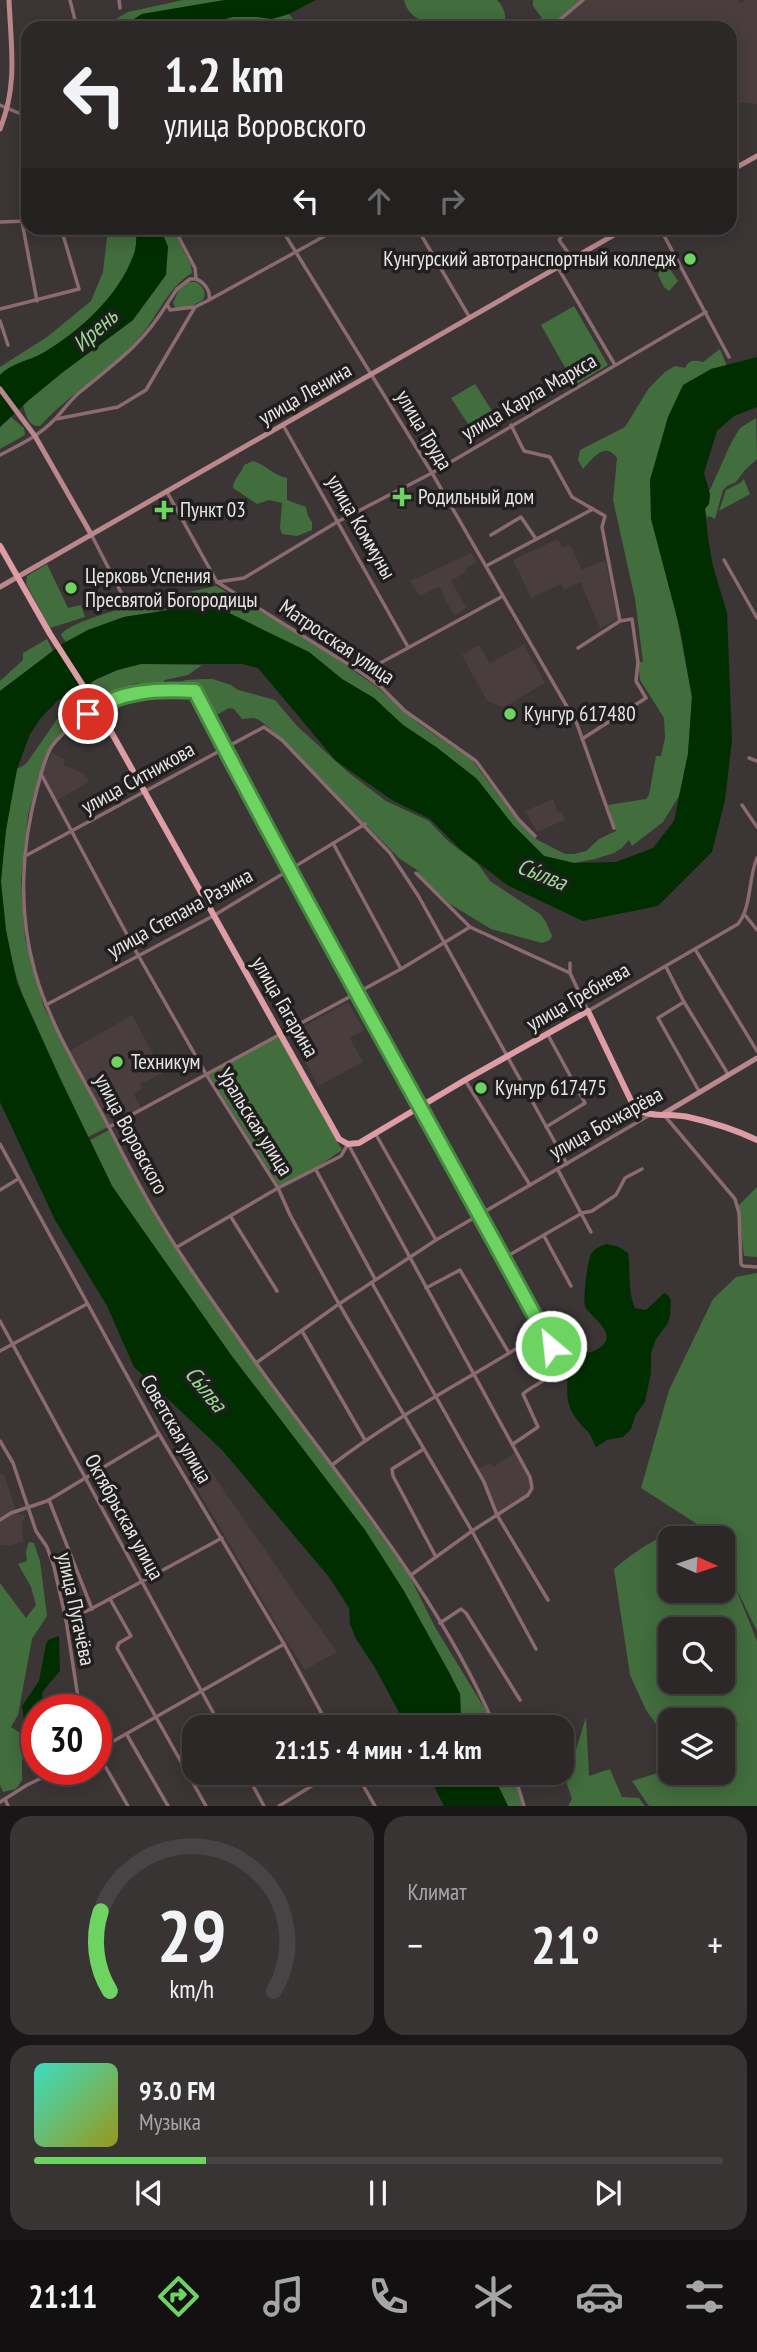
<!DOCTYPE html>
<html lang="ru">
<meta charset="utf-8">
<style>
:root{--surface:#2c2828;--page:#383434;--text:#f1f3f6;--muted:#a6a6a8;--line:#484445;--accent:#6dd361}
body{margin:0;font-family:"PT Sans Narrow",sans-serif;background:var(--page);color:var(--text);height:100vh;display:flex;flex-direction:column;font-size:26px;white-space:nowrap}
*{box-sizing:border-box;margin:0}
p{font-size:23px;color:var(--muted)}
.icon{flex:none;width:38px;height:38px;fill:none;stroke:currentColor;stroke-width:2;stroke-linecap:round;stroke-linejoin:round}
.map{position:relative;height:1806px;overflow:hidden}
.panel{display:flex;flex-direction:column;gap:10px;padding:10px;background:#181616;flex:1}
.panel>*{flex:none}
.banner{position:absolute;left:21px;top:21px;width:716px;height:214px;border-radius:21px;box-shadow:0 4px 18px #0003,0 0 0 2px var(--line);background:#2c2828;color:var(--text);overflow:hidden}
.needle{width:46px;rotate:93deg}
.controls{position:absolute;left:658px;top:1526px;display:grid;gap:14px}
.controls a{display:grid;place-items:center;width:77px;height:77px;border-radius:14px;background:var(--surface);box-shadow:0 4px 18px #0003,0 0 0 2px var(--line);font-size:35px}
.speed{position:absolute;left:21px;top:1694px;display:flex;gap:14px;font-size:35px;font-weight:700;text-align:center}
.speed>*{display:grid;place-content:center;width:91px;height:91px;border-radius:50%;background:var(--surface);box-shadow:0 4px 18px #0003,0 0 0 2px var(--line);line-height:1}
.speed .limit{border:10px solid #d22;background:#fff;color:#111}
.pin{position:absolute;display:grid;place-items:center;width:60px;height:60px;color:#fff;margin:-30px;border:4px solid #fff;border-radius:50%;box-shadow:0 2px 7px #0007}
.me{position:absolute;width:77px;margin:-38px;rotate:332deg;stroke-linejoin:round;filter:drop-shadow(0 0 5px #0008)}
.turn{display:flex;align-items:center;gap:24px;height:147px;padding:0 28px;font-size:32px}
.turn .icon{width:91px;height:91px;stroke-width:2.5}
.turn b{display:block;font-size:49px;line-height:60px}
.lanes{display:flex;align-items:center;height:66px;padding:0 28px;background:#0003;justify-content:center;gap:35px;direction:ltr}
.lanes .off{opacity:.35}
.big{font-size:52px;font-weight:700;line-height:1.1}
.panel .widget{flex:1;display:flex;flex-direction:column;justify-content:center;gap:10px;min-width:0;padding:0 24px;border-radius:21px;background:var(--page)}
.panel .dial{align-items:center;gap:0}
.dial svg{height:182px;overflow:visible;fill:none;stroke:var(--line);stroke-width:7;stroke-linecap:round;text-anchor:middle}
.dial text{fill:var(--text);stroke:none}
.song{display:flex;align-items:center;gap:21px}
.cover{width:84px;height:84px;border-radius:10px;background:linear-gradient(135deg,hsl(170 70% 55%),hsl(60 70% 35%))}
.played{height:7px;border-radius:4px;background:linear-gradient(90deg,var(--accent) 25%,var(--line) 25%)}
.keys{display:flex;justify-content:space-around;direction:ltr}
.heat{display:flex;justify-content:space-between;align-items:center;font-size:38px;direction:ltr}
.panel .tiles{flex:1;display:grid;gap:10px;grid-template-columns:1fr 1fr}
.widget:last-child{grid-column:span 2}
.trip{position:absolute;left:182px;top:1715px;width:392px;height:70px;border-radius:21px;background:var(--surface);box-shadow:0 4px 18px #0003,0 0 0 2px var(--line);font-weight:700;line-height:70px;text-align:center}
.menu{display:flex;height:112px;justify-content:space-around;align-items:center;background:#121010;color:var(--muted)}
.menu .icon{width:49px;height:49px}
.menu .on{color:var(--accent)}
.menu b{font-size:32px;color:var(--text)}
.map>svg:first-child{display:block}
.built{fill:#493d3e}
.green{fill:#426d3d;fill-rule:evenodd}
.water{fill:#002e00}
.lines{fill:none;stroke-linecap:round;stroke-linejoin:round}
.street{stroke:#8b6b6f;stroke-width:3.5}
.secondary{stroke:#ba878d;stroke-width:5}
.primary{stroke:#de9da5;stroke-width:6}
.route-casing{stroke:#47893f;stroke-width:18}
.route{stroke:#6dd361;stroke-width:12}
.poi-dot{fill:#6dd361;stroke:#201e1e;stroke-width:2.5}
.labels{text-anchor:middle;stroke-width:7;stroke-linejoin:round;paint-order:stroke}
.poi-label{font-size:21px;fill:#e8e5e5;stroke:#201e1e;text-anchor:start}
.street-label{font-size:21px;fill:#e8e5e5;stroke:#201e1e}
.water-label{font-size:23px;font-style:italic;fill:#98da8f;stroke:#201e1e}
</style>
<div class="map">
<svg width="757" height="1806" viewBox="0 0 757 1806">
<rect width="100%" height="100%" fill="#3b3536"/>
<g class="built">
<path d="M581,0h157l2,4 6,-4h11v104l-27,-3v-73h-181z"/>
<path d="M558,539l4,9 8,-3 12,25 23,-10 13,59 -18,9 -20,-46 -16,8 -3,-6 -30,14 -18,-38z"/>
<path d="M471,553l6,9 -11,6 1,3 -16,10 15,26 -7,6 -5,2 -15,-28 -20,9 -9,-15z"/>
<path d="M524,644l21,39 -41,24 -17,-6 -25,-46 17,-10 11,18z"/>
<path d="M52,753l12,6v7l20,7 5,9 -33,19 -14,-28z"/>
<path d="M553,799l5,14 4,-1 3,8 -28,12 -12,-21z"/>
<path d="M348,1002l16,28 -14,8 13,24 -45,24 -28,-52z"/>
<path d="M132,1015l31,58 -23,11 2,4 -8,7 7,13 -32,18 -39,-75z"/>
<path d="M194,1447l104,151 39,54 -32,18 -18,-28 -109,-186z"/>
<path d="M516,1452l13,25 1,10 -2,8 -31,19 -19,-45 13,-6 2,4z"/>
<path d="M0,1474h4l13,40 9,1 -4,8 1,18 -13,5 -10,-1z"/>
</g>
<g class="green">
<path d="M183,0h42l-83,14 -22,14h-20l28,-16z"/>
<path d="M404,0h93c8,8 10,17 7,28 -28,0 -92,8 -100,-28z"/>
<path d="M533,0h48l-32,28h-19l12,-10 -9,-12z"/>
<path d="M289,14l6,7 -10,7h-96l44,-11h24l15,2z"/>
<path d="M108,228h29c-1,8 0,18 -3,26 -15,42 -54,77 -91,99 -14,8 -32,10 -43,22v-8l47,-30 44,-36 12,-29z"/>
<path d="M160,228h12l19,37 1,8c-25,15 -35,45 -54,66 -29,33 -68,54 -98,87 -12,1 -14,-11 -17,-21l40,-33 70,-52 35,-73z"/>
<path d="M665,262l13,19 -9,10 -5,-4 -6,-12 4,-11z"/>
<path d="M189,282h7c7,4 11,10 7,18l-15,8 -12,1 -3,-6 6,-14z"/>
<path d="M574,306l34,59 -33,20 -34,-60z"/>
<path d="M720,349l7,17 -16,3 -36,238 17,90 -4,57 -9,42 -16,26 -31,24 -3,-6 -7,8 -8,5 -19,6 -21,4 -30,-7 -31,-31 -36,-46 -41,-32 -33,-22 -29,-27 -32,-19 -33,-27 -108,-47 -77,12 -36,13 -22,12 -5,-7c11,-19 129,-43 155,-49l91,52 70,49 42,37 53,36 40,53 24,26 29,15h9l12,-3 13,-12 17,-8 -8,-26 38,-6 3,-4 7,-39h5l4,-18 -1,-20 -24,-38 -2,-18h5l-8,-63 -22,-99 4,-42c-12,-17 -24,0 -34,11l-5,-9 2,-10 45,-23 24,-39 16,-16 10,-6 10,2c4,-9 10,-8 18,-6z"/>
<path d="M475,384l24,38 -23,14 -25,-38z"/>
<path d="M11,417l13,11 1,7 -25,14v-22z"/>
<path d="M756,418l1,41 -13,12 -8,11 -9,4 -4,4 -8,29 -6,-3 -2,2 -2,-9c4,-6 6,-12 2,-19h3l21,-47 9,-15z"/>
<path d="M253,461c13,4 19,14 34,17v22l19,7 2,9 4,6v8l-15,6 -15,-2 -2,-6 2,-25 -13,-3 -12,4 -24,-16c0,-9 8,-14 11,-23z"/>
<path d="M744,479l6,15 -31,17 7,-21 14,-7z"/>
<path d="M47,564l21,44 13,-3 4,12 -35,11 -24,-44 1,-8z"/>
<path d="M47,639l6,12 -53,40v-10l23,-21v-7z"/>
<path d="M141,664l61,1 -14,10 -23,5 -11,10h-10l-5,-7 -7,1 -3,6 -9,4 -6,-2h-17l-6,-10c16,-9 32,-14 50,-18z"/>
<path d="M203,679h10l18,6 7,5 37,10 22,26 52,47 37,28 43,20 19,20 30,23 12,17 50,33 6,8 6,14 -2,4 -8,3 -51,-14 -23,-14 -18,-11 -28,-26 -5,-8 -17,-11 -104,-104c-5,-8 -34,-36 -42,-37 -4,0 -8,1 -12,1l-8,-10 -5,-1 -12,7 -3,5 4,9 -13,-25 1,-10c-13,-9 -28,-3 -42,-8l23,-6z"/>
<path d="M82,688l13,19 -35,27 -16,28 -16,53 -7,66 4,57 19,69 64,120 -20,10c-39,-80 -88,-165 -87,-257 1,-37 9,-74 16,-111l9,-5 39,-56 6,-13z"/>
<path d="M279,1036l63,114 -29,20 -34,16 -70,-111z"/>
<path d="M109,1130l70,123 230,322 26,52 50,82 8,18h-28l-4,-8 -1,-25 -138,-220 -91,-119 -85,-119 -34,-50 -22,-46z"/>
<path d="M757,1187v70l-13,-1 -6,-50z"/>
<path d="M757,1273v358l-23,-47 23,57v165h-108l-17,-25 38,-12v4h53v-43l17,-6 -17,1v-5h-53v9l-9,2 -15,-21 -16,-35 -16,-106c15,-13 53,-42 73,-37 5,1 11,4 16,6h-33v53h53v-26l9,13 -9,-20v-20h-10l-2,-5 -70,-45 28,-98 44,-91 23,-22zM723,1629v53h-53v-53z"/>
<path d="M29,1542l5,1 6,18 7,55 -15,23 -14,76 -7,12 11,7 3,6 -3,22v18l-6,9 -13,3 -3,-7v-202l26,35 10,-13 -5,-18 -13,-23 9,-3 -1,-10z"/>
<path d="M586,1717l3,59 21,-7 12,28 17,1 6,8h-77l4,-7 -7,-21 -5,-5 2,-25 12,8z"/>
<path d="M492,1773h20l11,33h-15z"/>
</g>
<g class="water">
<path d="M225,0h91l-27,14 -17,5 -15,-2h-24l-44,11h-69l22,-14z"/>
<path d="M137,228h23l8,19 -2,28 -33,45 -70,52 -33,27 -30,28v-52c11,-12 29,-14 43,-22 37,-22 76,-57 91,-99 3,-8 2,-18 3,-26z"/>
<path d="M757,357v50l-23,9 -17,15 -13,42 6,21 -1,10 -4,5 3,29 5,28 14,47 5,127 -7,60 -13,52 -54,54 -75,15 -76,-36 -47,-36 -30,-30 -38,-19 -56,-39 -78,-93 -16,-4h-101l-24,6 -22,10 -24,15 -13,5 -17,18 -11,16 -13,35 -11,61 -5,51 5,49 11,53 43,95 52,108 119,169 134,175 39,61 46,83 10,20 1,25 4,8h-58l-33,-61 -18,-27 -6,-15 -1,-16 -20,-31 -107,-127 -88,-83 -27,-61 -52,-86 -55,-118v-411l62,-47 26,-14 36,-13 77,-12 22,5 86,42 33,27 32,19 29,27 33,22 41,32 36,46 31,31 30,7 42,-1 37,-14 21,-27 14,-67 4,-57 -12,-68 -29,-110 -1,-39 18,-63 15,-32 28,-16z"/>
<path d="M607,1244l12,3 9,6c3,19 -1,36 7,55l11,2 18,-17 4,2 3,6 -1,15 -2,7 -12,16 -5,14v20l-6,29 -9,12 -5,15 -8,8 -16,3 -11,7c-3,-5 -4,-10 -8,-15 -22,-23 -22,-30 -20,-61 0,-9 0,-15 7,-20 7,2 14,3 21,-1 28,-15 -7,-33 -11,-44 -2,-6 2,-42 5,-49 2,-8 10,-11 17,-13z"/>
<path d="M59,1636l1,35 -17,20 -1,4 5,15h-10v59h2l-10,1 -4,-26 5,-6 -5,-10 -3,-22 17,-25 7,-37 2,-4z"/>
<path d="M427,1773h65l16,33h-64z"/>
</g>
<g class="lines">
<g class="street">
<path d="M70,0l7,28"/>
<path d="M119,0l1,8"/>
<path d="M302,23l3,5"/>
<path d="M401,28l10,-4 4,4"/>
<path d="M550,28l33,-28"/>
<path d="M0,105l28,12"/>
<path d="M0,222l28,-1"/>
<path d="M22,222l15,79"/>
<path d="M174,228l21,40 1,11"/>
<path d="M281,228l151,245 145,251 37,104"/>
<path d="M417,228l53,90"/>
<path d="M557,228l5,8 -3,4 13,18"/>
<path d="M660,228l69,129"/>
<path d="M558,268l57,97"/>
<path d="M190,279h6c8,3 15,12 13,21l-14,7 -25,3 -3,-6 10,-15z"/>
<path d="M209,300l130,-72"/>
<path d="M0,309l79,-20 -18,-61"/>
<path d="M0,321l8,24"/>
<path d="M56,419l62,-12 28,-17 49,-83"/>
<path d="M283,425l125,222"/>
<path d="M511,425l13,26 26,6 22,40 33,19 -3,11 18,94 12,-2 6,43 -2,19 10,17 -64,41"/>
<path d="M0,455c19,-10 39,-19 54,-35 9,-9 16,-20 26,-28 36,-30 62,-47 87,-88"/>
<path d="M167,492l50,90 145,91 19,14 24,24 71,50 43,59 16,16"/>
<path d="M91,534l36,70"/>
<path d="M491,535l30,-18 15,22"/>
<path d="M724,560l33,58"/>
<path d="M486,566l107,-57"/>
<path d="M217,582l27,-4 93,-56 95,-49 274,-161"/>
<path d="M578,648l42,-27"/>
<path d="M362,673l141,-77"/>
<path d="M749,758l8,3"/>
<path d="M41,774l97,181 68,119 72,114 12,27 49,89 133,227 64,118"/>
<path d="M742,805l15,22"/>
<path d="M333,843l68,126"/>
<path d="M27,855l237,-128 18,13 108,113 29,44 148,267"/>
<path d="M416,873l54,54 100,46 18,38 150,-87c14,-18 10,-45 19,-66"/>
<path d="M745,915l12,15"/>
<path d="M695,949l62,102"/>
<path d="M666,967l18,35 44,72"/>
<path d="M570,973v-10"/>
<path d="M684,1002l-26,16 41,73"/>
<path d="M46,1005l167,-89 152,-92"/>
<path d="M465,1080l65,105"/>
<path d="M664,1115l71,84 4,14 2,51 2,2 14,1"/>
<path d="M109,1127l292,-158 69,-42"/>
<path d="M546,1127l39,-24 -37,-68"/>
<path d="M375,1133l61,107"/>
<path d="M0,1144l159,290 125,210 45,83"/>
<path d="M348,1144l182,333 2,11 -4,7 -56,36 -61,44"/>
<path d="M316,1170l59,109"/>
<path d="M558,1170l33,62"/>
<path d="M0,1190l18,-11"/>
<path d="M231,1217l46,74"/>
<path d="M544,1236l27,50"/>
<path d="M177,1247l101,-59 63,-32 7,-12"/>
<path d="M504,1258l78,-45 10,-2 24,-16 9,-17 17,-9"/>
<path d="M372,1283l112,199 13,33 51,85"/>
<path d="M426,1288l34,-18 49,83"/>
<path d="M0,1321l221,406"/>
<path d="M302,1331l63,109"/>
<path d="M0,1351l87,-47"/>
<path d="M256,1363l83,-59 97,-64 212,-124"/>
<path d="M0,1441l13,22 23,68 11,16 7,20 12,53 14,90"/>
<path d="M422,1450l-30,19 1,7 43,81"/>
<path d="M332,1465c66,-51 141,-88 211,-133"/>
<path d="M49,1500l43,109"/>
<path d="M0,1520l11,-7 36,-12 112,-67"/>
<path d="M110,1599l21,37 -12,7 -2,5 89,158"/>
<path d="M66,1620l25,-11 131,-71"/>
<path d="M440,1623l21,-14 5,4 54,87"/>
<path d="M495,1727c-57,-134 -155,-247 -239,-364 -38,-54 -78,-109 -110,-166 -16,-28 -30,-57 -45,-85 -24,-45 -52,-90 -66,-140 -17,-59 -14,-124 2,-183 4,-14 7,-30 15,-43 8,-11 17,-18 28,-26 35,-27 72,-31 115,-29l69,135 240,432 54,102c0,19 -24,23 -35,34l15,33 -25,17"/>
<path d="M127,1735l41,71"/>
<path d="M96,1751l188,-107"/>
<path d="M97,1752l31,54"/>
<path d="M246,1773l18,33"/>
<path d="M356,1773l19,33"/>
<path d="M514,1773l10,33"/>
<path d="M5,1799l3,7"/>
<path d="M0,1802l27,-17 33,-16"/>
<path d="M279,1806l54,-33"/>
</g>
<g class="secondary">
<path d="M0,129c18,-44 11,-82 9,-129"/>
<path d="M730,171l27,-15"/>
<path d="M0,389l35,47 56,98"/>
<path d="M0,587l626,-359"/>
<path d="M663,1114l94,-56"/>
</g>
<path class="primary" d="M0,546l50,88 50,78 239,427 9,5 11,-1 106,-63 123,-69 47,98c17,9 34,4 53,8 23,5 48,13 69,23"/>
</g>
<g class="lines">
<g class="route-casing">
<path id="route" d="M88,714c30,-24 70,-25 107,-23 114,221 238,436 356,655"/>
</g>
<use href="#route" class="route"/>
</g>
<g class="poi-dot">
<circle cx="690" cy="259" r="7"/>
<path d="M398.5 486.5h7v7h7v7h-7v7h-7v-7h-7v-7h7z"/>
<path d="M160.5 499.5h7v7h7v7h-7v7h-7v-7h-7v-7h7z"/>
<circle cx="71" cy="588" r="7"/>
<circle cx="510" cy="714" r="7"/>
<circle cx="117" cy="1062" r="7"/>
<circle cx="481" cy="1088" r="7"/>
</g>
<g class="labels">
<g class="poi-label">
<text x="676" y="266" text-anchor="end">Кунгурский автотранспортный колледж</text>
<text x="418" y="504">Родильный дом</text>
<text x="180" y="517">Пункт 03</text>
<text x="85" y="583">Церковь Успения<tspan x="85" dy="24">Пресвятой Богородицы</tspan></text>
<text x="524" y="721">Кунгур 617480</text>
<text x="131" y="1069">Техникум</text>
<text x="495" y="1095">Кунгур 617475</text>
</g>
<g class="street-label">
<text transform="translate(305 394) rotate(-30)" y="7">улица Ленина</text>
<text transform="translate(529 397) rotate(-30)" y="7">улица Карла Маркса</text>
<text transform="translate(424 430) rotate(59)" y="7">улица Труда</text>
<text transform="translate(361 527) rotate(60)" y="7">улица Коммуны</text>
<text transform="translate(337 642) rotate(34)" y="7">Матросская улица</text>
<text transform="translate(138 778) rotate(-29)" y="7">улица Ситникова</text>
<text transform="translate(180 913) rotate(-29)" y="7">улица Степана Разина</text>
<text transform="translate(578 997) rotate(-30)" y="7">улица Гребнева</text>
<text transform="translate(285 1007) rotate(60)" y="7">улица Гагарина</text>
<text transform="translate(255 1122) rotate(58)" y="7">Уральская улица</text>
<text transform="translate(606 1123) rotate(-29)" y="7">улица Бочкарёва</text>
<text transform="translate(131 1134) rotate(62)" y="7">улица Воровского</text>
<text transform="translate(176 1429) rotate(60)" y="7">Советская улица</text>
<text transform="translate(124 1517) rotate(61)" y="7">Октябрьская улица</text>
<text transform="translate(76 1609) rotate(78)" y="7">улица Пугачёва</text>
</g>
<g class="water-label">
<text transform="translate(95 330) rotate(-42)" y="8">Ирень</text>
<text transform="translate(542 874) rotate(22)" y="8">Сы́лва</text>
<text transform="translate(206 1389) rotate(51)" y="8">Сы́лва</text>
</g>
</g>
</svg>
<div class="controls">
<a><svg class="needle" viewBox="-14 -14 28 28"><path d="M0-13l5 13h-10z" fill="#e53935"/><path d="M0 13l5-13h-10z" fill="#a6a6a8"/></svg></a>
<a><svg class="icon" aria-label="search" viewBox="0 0 24 24"><circle cx="10" cy="10" r="6"/><path d="M15 15l6 6"/></svg></a>
<a><svg class="icon" aria-label="layers" viewBox="0 0 24 24"><path d="M12 4l9 5-9 5-9-5zM3 14l9 5 9-5"/></svg></a>
</div>
<div class="speed"><div class="limit">30</div></div>
<div class="pin" style="left:88px;top:714px;background:#d93025"><svg class="icon" aria-label="arrive" viewBox="0 0 24 24"><path d="M6 21V4h12l-3 4 3 4H6"/></svg></div>
<svg class="me" style="left:551px;top:1346px" viewBox="-20 -20 40 40"><circle r="17" fill="#6dd361" stroke="#fff" stroke-width="3"/><path d="M0-11L8 9 0 5-8 9z" fill="#fff"/></svg>
<div class="trip">21:15 · 4 мин · 1.4 km</div>
<div class="banner">
<div class="turn"><svg class="icon" aria-label="left" viewBox="0 0 24 24"><path d="M17 20v-9H6M10 6l-5 5 5 5"/></svg><div><b>1.2 km</b>улица Воровского</div></div>
<div class="lanes"><svg class="icon" aria-label="left" viewBox="0 0 24 24"><path d="M17 20v-9H6M10 6l-5 5 5 5"/></svg><svg class="icon off" aria-label="ahead" viewBox="0 0 24 24"><path d="M12 20V5M6 11l6-6 6 6"/></svg><svg class="icon off" aria-label="right" viewBox="0 0 24 24"><path d="M7 20v-9h11M14 6l5 5-5 5"/></svg></div>
</div>
</div>
<section class="panel">
<div class="tiles">
<div class="widget dial"><svg viewBox="0 0 100 80">
<path d="M14 69A42 42 0 1 1 86 69"/>
<path d="M14 69A42 42 0 0 1 10 34" stroke="#6dd361"/>
<text x="50" y="56" font-size="32" font-weight="700">29</text>
<text x="50" y="72" font-size="11">km/h</text>
</svg></div>
<div class="widget"><p>Климат</p>
<div class="heat"><a>−</a><b class="big">21°</b><a>+</a></div>
</div>
<div class="widget">
<div class="song"><i class="cover"></i><div><b>93.0 FM</b><p>Музыка</p></div></div>
<div class="played"></div>
<div class="keys"><svg class="icon" aria-label="previous" viewBox="0 0 24 24"><path d="M18 5L8 12l10 7zM5 5v14"/></svg><svg class="icon" aria-label="pause" viewBox="0 0 24 24"><path d="M8 5v14M16 5v14"/></svg><svg class="icon" aria-label="next" viewBox="0 0 24 24"><path d="M6 5l10 7-10 7zM19 5v14"/></svg></div>
</div>
</div>
</section>
<nav class="menu">
<b>21:11</b>
<svg class="icon on" aria-label="directions" viewBox="0 0 24 24"><path d="M12 3l9 9-9 9-9-9zM9 14v-3h6M13 9l2 2-2 2"/></svg>
<svg class="icon" aria-label="music" viewBox="0 0 24 24"><path d="M9 18V5l10-2v13"/><circle cx="6" cy="18" r="3"/><circle cx="16" cy="16" r="3"/></svg>
<svg class="icon" aria-label="phone" viewBox="0 0 24 24"><path d="M5 4h4l2 5-3 2q2 4 5 5l2-3 5 2v4C11 20 4 13 5 4z"/></svg>
<svg class="icon" aria-label="climate" viewBox="0 0 24 24"><path d="M12 3v18M4 7l16 10M4 17L20 7"/></svg>
<svg class="icon" aria-label="car" viewBox="0 0 24 24"><path d="M5 17H2v-5l4-1 3-4h7l3 4 3 1v5h-3M9 17h6M6 11h13"/><circle cx="7" cy="17" r="2"/><circle cx="17" cy="17" r="2"/></svg>
<svg class="icon" aria-label="filters" viewBox="0 0 24 24"><path d="M4 7h16M4 17h16"/><circle cx="9" cy="7" r="2"/><circle cx="15" cy="17" r="2"/></svg>
</nav>
